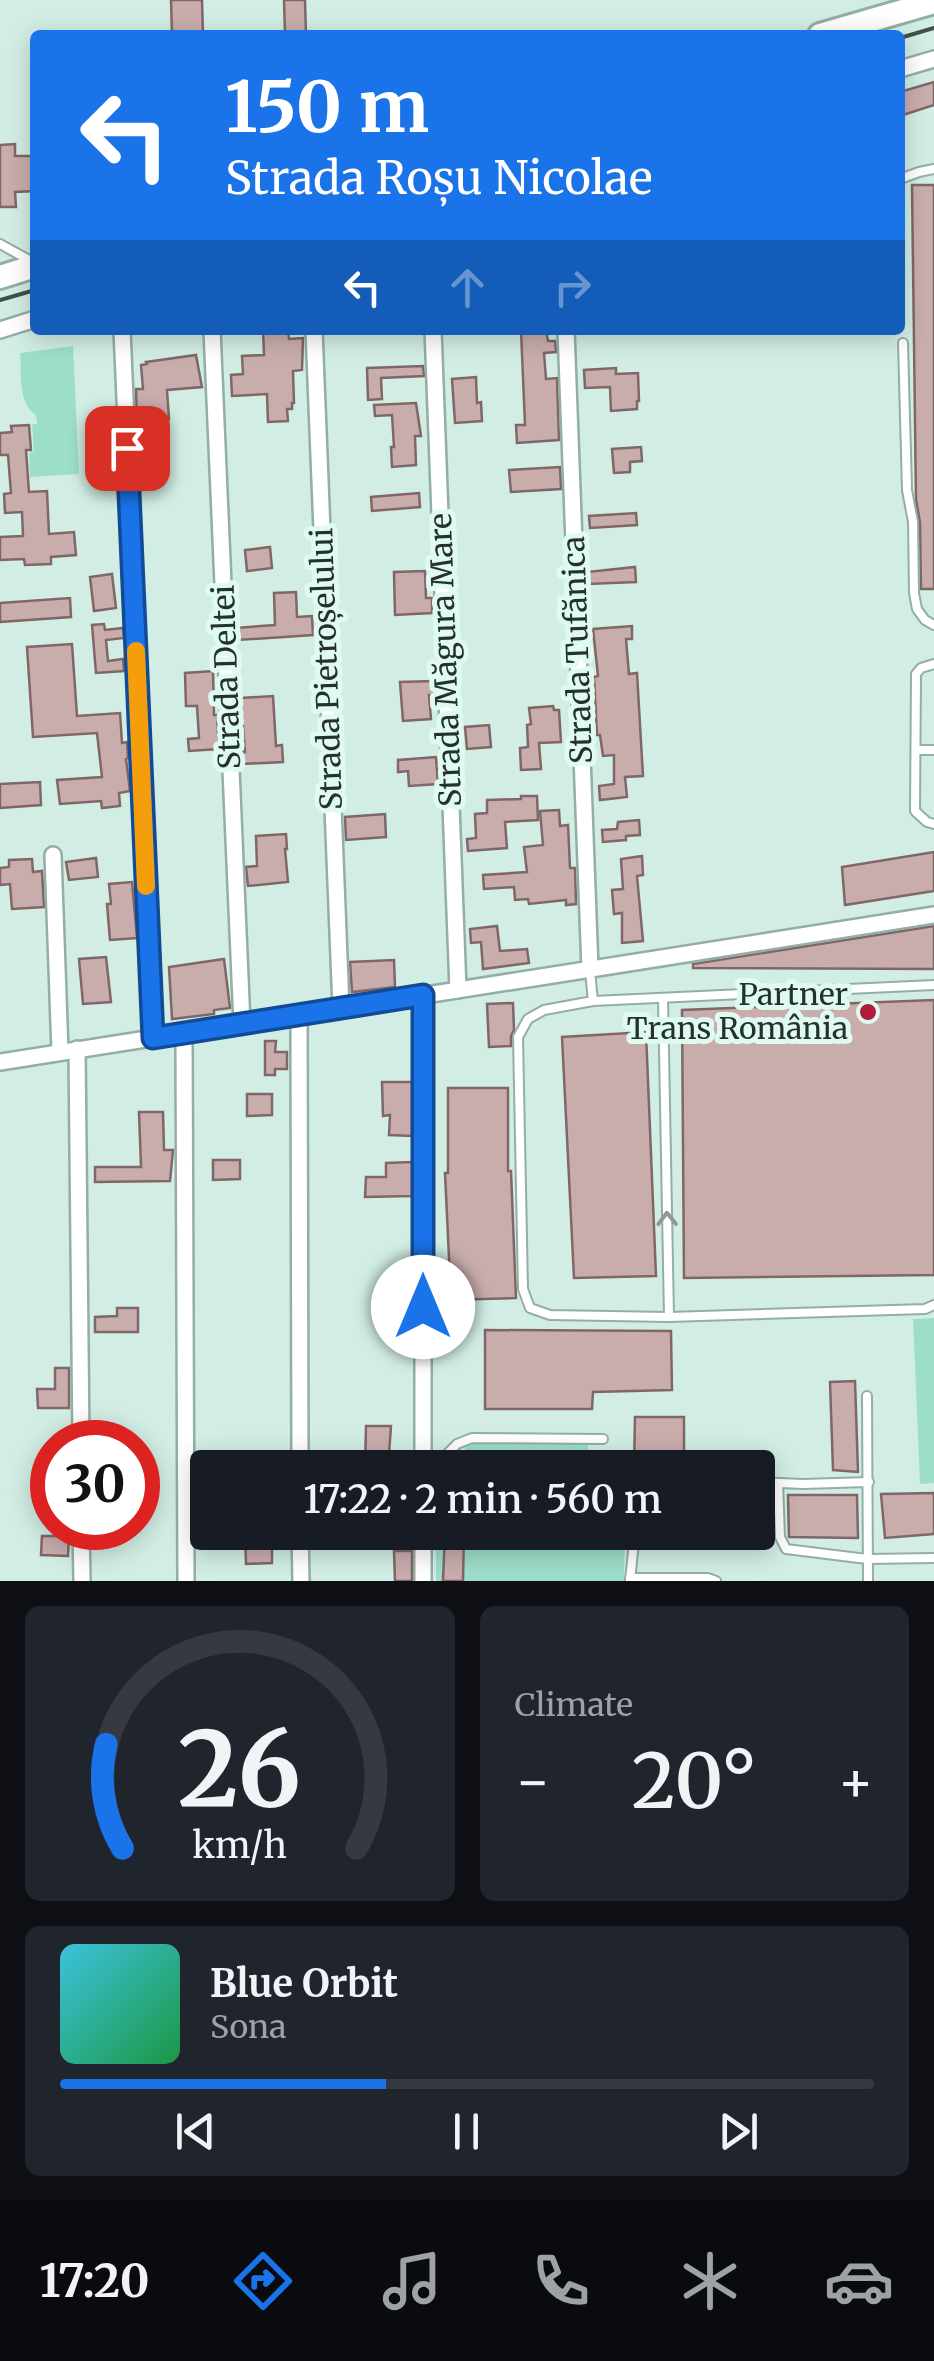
<!DOCTYPE html>
<meta charset="utf-8">
<style>
:root{--surface:#171b24;--page:#20242c;--text:#f1f3f6;--muted:#9ea1a6;--line:#363941;--accent:#1a73e8}
body{margin:0;font-family:Merriweather,serif;background:var(--page);color:var(--text);height:100vh;display:flex;flex-direction:column;font-size:38px;white-space:nowrap}
*{box-sizing:border-box;margin:0}
p{font-size:32px;color:var(--muted)}
.icon{flex:none;width:55px;height:55px;fill:none;stroke:currentColor;stroke-width:2;stroke-linecap:round;stroke-linejoin:round}
.map{position:relative;height:1581px;overflow:hidden}
.sheet{display:flex;flex-direction:column;gap:25px;padding:25px;background:#0d0f14;flex:1}
.sheet>*{flex:none}
.top-card{position:absolute;left:30px;top:30px;width:875px;height:305px;border-radius:10px;box-shadow:0 5px 25px #0003;background:#1a73e8;color:#fff;overflow:hidden}
.speed{position:absolute;left:30px;top:1420px;display:flex;gap:20px;font-size:50px;font-weight:700;text-align:center}
.speed>*{display:grid;place-content:center;width:130px;height:130px;border-radius:50%;background:var(--surface);box-shadow:0 5px 25px #0003;line-height:1}
.speed .limit{border:15px solid #d22;background:#fff;color:#111}
.pin{position:absolute;display:grid;place-items:center;width:85px;height:85px;color:#fff;margin:-42px;border-radius:20px;box-shadow:0 5px 15px #0006}
.me{position:absolute;width:110px;margin:-55px;rotate:0deg;stroke-linejoin:round;filter:drop-shadow(0 0 8px #0008)}
.turn{display:flex;align-items:center;gap:35px;height:210px;padding:0 30px;font-size:45px}
.turn .icon{width:130px;height:130px;stroke-width:2.5}
.turn b{display:block;font-size:70px;line-height:85px}
.lanes{display:flex;align-items:center;height:95px;padding:0 30px;background:#0003;justify-content:center;gap:50px;direction:ltr}
.lanes .off{opacity:.35}
.big{font-size:75px;font-weight:600;line-height:1.1}
.sheet .card{flex:1;display:flex;flex-direction:column;justify-content:center;gap:15px;min-width:0;padding:0 35px;border-radius:15px;background:var(--page)}
.sheet .dial{align-items:center;gap:0}
.dial svg{height:260px;overflow:visible;fill:none;stroke:var(--line);stroke-width:7;stroke-linecap:round;text-anchor:middle}
.dial text{fill:var(--text);stroke:none}
.song{display:flex;align-items:center;gap:30px}
.cover{width:120px;height:120px;border-radius:15px;background:linear-gradient(135deg,hsl(190 70% 55%),hsl(140 70% 35%))}
.played{height:10px;border-radius:5px;background:linear-gradient(90deg,var(--accent) 40%,var(--line) 40%)}
.keys{display:flex;justify-content:space-around;direction:ltr}
.heat{display:flex;justify-content:space-between;align-items:center;font-size:55px;direction:ltr}
.sheet .tiles{flex:1;display:grid;gap:25px;grid-template-columns:1fr 1fr}
.card:last-child{grid-column:span 2}
.trip{position:absolute;left:190px;top:1450px;width:585px;height:100px;border-radius:10px;background:var(--surface);box-shadow:0 5px 25px #0003;font-weight:600;line-height:100px;text-align:center}
.menu{display:flex;height:160px;justify-content:space-around;align-items:center;background:#090b0e;color:var(--muted)}
.menu .icon{width:70px;height:70px}
.menu .active{color:var(--accent)}
.menu b{font-size:45px;color:var(--text)}
.map>svg:first-child{display:block}
.green{fill:#9ddeca}
.building{fill:#c9adad;stroke:#806767;stroke-width:2.5}
.lines{fill:none;stroke-linecap:round;stroke-linejoin:round}
.lane-casing{stroke:#93aea5;stroke-width:12}
.street-casing{stroke:#93aea5;stroke-width:20}
.secondary-casing{stroke:#93aea5;stroke-width:28}
.lane{stroke:#fff;stroke-width:8}
.street{stroke:#fff;stroke-width:15}
.secondary{stroke:#fff;stroke-width:22}
.rail{stroke:#42504b;stroke-width:4}
.oneway{stroke:#929896}
.route-casing{stroke:#114b97;stroke-width:25}
.route{stroke:#1a73e8;stroke-width:18}
.slow{stroke:#f59e0b;stroke-width:18}
.poi-dot{fill:#b01d3a;stroke:#dffbf1;stroke-width:4}
.labels{text-anchor:middle;stroke-width:10;stroke-linejoin:round;paint-order:stroke}
.street-label{font-size:30px;fill:#26312d;stroke:#dffbf1}
.poi-label{font-size:30px;fill:#26312d;stroke:#dffbf1;text-anchor:end}
</style>
<div class="map">
<svg width="934" height="1581" viewBox="0 0 934 1581">
<rect width="100%" height="100%" fill="#d2eee4"/>
<g class="green">
<path d="M73,346l6,128 -49,3 -1,-24 5,-1 -2,-28h5l-1,-9c-19,-12 -14,-42 -16,-62z"/>
<path d="M934,1318v165l-14,1 -7,-165z"/>
<path d="M588,1439v14l37,1v13h-160v-25z"/>
<path d="M436,1533h189l-1,48h-188z"/>
</g>
<g class="building">
<path d="M171,0h31l1,35h-31z"/>
<path d="M284,0h21l1,35h-21z"/>
<path d="M934,82v23l-34,11v-24z"/>
<path d="M15,144v12h20v35l-20,1 1,15h-16v-62z"/>
<path d="M912,185h22v404h-13l-1,-67 -4,-22z"/>
<path d="M263,330h25l1,9 14,-1 -1,32 -9,1 1,32h-2v6h-5l1,12 -20,1 -1,-28 -35,2 -1,-21 12,-1 -1,-18 22,-1z"/>
<path d="M521,330h25l2,11h7l1,11 -12,1 2,26 11,-1 2,62 -42,3 -1,-18h9z"/>
<path d="M196,355l6,32 -35,3 2,29 -32,3 -1,-33h7l-2,-24 6,-1 -1,-2z"/>
<path d="M423,366l1,10 -43,2 1,21 -14,1 -1,-32z"/>
<path d="M616,368v6l22,-1 1,28h-2v8l-26,2 -1,-24 -25,1 -1,-18z"/>
<path d="M476,377l1,26 4,-1 1,19 -27,2 -3,-44z"/>
<path d="M416,403l5,33h-6l1,29 -24,2 -1,-20h3l-2,-32 -17,1 -1,-11z"/>
<path d="M114,412l1,14 -3,1 1,24 -21,2 -1,-14 5,-1 -2,-24z"/>
<path d="M29,425l2,25h-5l3,42 18,-1 2,43 25,-2 2,23 -25,2v7l-26,1 -1,-6 -24,1v-23l23,-1 -1,-24 -17,1 -1,-19 7,-1 -3,-38h-8v-22l12,-1 -1,-6z"/>
<path d="M641,447l1,14 -12,1v10l-16,1 -2,-24z"/>
<path d="M560,467l1,22 -50,3 -2,-22z"/>
<path d="M419,493l1,14 -48,4 -1,-14z"/>
<path d="M636,513l1,12 -47,3 -1,-12z"/>
<path d="M270,547l2,21 -25,3 -2,-21z"/>
<path d="M635,567l1,15 -48,2 -1,-12z"/>
<path d="M425,571l1,27h6v15l-37,2 -1,-43z"/>
<path d="M112,574l4,34 -22,3 -4,-34z"/>
<path d="M296,592l1,25 15,-1 1,19 -76,5 -1,-12 39,-3 -1,-32z"/>
<path d="M70,598l1,19 -71,5v-19z"/>
<path d="M104,624l1,6 18,-2 1,10 -18,2 2,21 15,-2 1,12 -28,2 -4,-48z"/>
<path d="M632,626v13h-6l3,35 8,-1 6,103 -18,1 2,20 -27,3 -1,-14 15,-2v-29l-11,1 -3,-21h-3l-3,-58 4,-1 -5,-47z"/>
<path d="M72,644l5,72 43,-3 2,30 5,-1 1,16 -2,1 4,32 -11,2 1,13 -18,2 -1,-7 -41,3 -3,-24 45,-3 -5,-44 -64,4 -6,-90z"/>
<path d="M213,671l1,44h3l2,34 -30,2 -1,-12 11,-1 -2,-32h-11l-1,-33z"/>
<path d="M434,681v14h-5l2,24 -28,2 -3,-39z"/>
<path d="M273,696l3,50 6,-1 1,17 -41,2v-12h3l-2,-26h-3v-28z"/>
<path d="M553,706l1,4h5l2,32 -22,1 2,26 -20,1 -1,-22 8,-1 -1,-22 4,-1 -2,-16z"/>
<path d="M489,725l2,22 -24,2 -2,-22z"/>
<path d="M436,757l2,27 -29,2 -1,-15 -10,1v-12z"/>
<path d="M40,782l1,23 -41,3v-24z"/>
<path d="M521,796h16l1,24 -33,2 2,26 -39,3 -1,-12 9,-1 -1,-24 12,-1v-13l34,-1z"/>
<path d="M559,810l1,16 8,-1 2,43h5l1,36 -10,1v-5l-37,4 -1,-5 -13,1 -1,-13 -30,2 -1,-14 44,-3 -3,-25 19,-2 -3,-34z"/>
<path d="M385,814l1,23 -40,3 -1,-23z"/>
<path d="M639,820l1,15 -14,1v4l-23,2 -1,-12 15,-1 1,-7z"/>
<path d="M286,834l1,15h-2l3,33 -40,4 -2,-19 11,-1 -1,-30z"/>
<path d="M934,852v39l-89,14 -3,-38z"/>
<path d="M642,856l1,19 -6,1 6,65 -21,2v-30l-8,1 -2,-24 11,-1 -2,-30z"/>
<path d="M96,858l2,19 -29,3 -3,-18z"/>
<path d="M32,859l1,13 9,-1 2,36 -32,2 -2,-25 -10,1v-17l9,-1v-7z"/>
<path d="M132,882l5,56 -27,2 -3,-36h4l-2,-20z"/>
<path d="M497,926l3,25 27,-2 2,14 -46,6 -2,-27 -10,1 -1,-14z"/>
<path d="M934,926v43l-241,-1v-4z"/>
<path d="M106,957l5,45 -28,2 -4,-45z"/>
<path d="M224,959l6,49 -16,2v4l-42,5 -3,-52z"/>
<path d="M394,960l1,27 -43,5 -2,-30z"/>
<path d="M934,1000v275l-250,3 -2,-268z"/>
<path d="M513,1003l1,27 -3,6v10l-22,1 -2,-43z"/>
<path d="M646,1032l10,244 -82,2 -12,-241z"/>
<path d="M265,1041h11l-1,11h12v17h-12v6h-10z"/>
<path d="M382,1082h30v54l-23,-1 1,-20 -7,1z"/>
<path d="M448,1088h60v83h3l5,127 -65,2 -6,-127h3z"/>
<path d="M247,1094h25v21l-25,1z"/>
<path d="M139,1112h24l1,38h9l-3,31 -75,1v-15h46z"/>
<path d="M213,1160h27v19l-27,1z"/>
<path d="M412,1162v34l-47,1 1,-20h20v-14z"/>
<path d="M117,1308h21v24h-43v-15l22,-1z"/>
<path d="M485,1330l186,1 1,59 -79,2 -1,17h-107z"/>
<path d="M55,1368h14v40h-31l-1,-19h18z"/>
<path d="M855,1381l3,91 -25,-2 -3,-88z"/>
<path d="M635,1417h49v51h-50z"/>
<path d="M366,1426h25l-3,42h-23z"/>
<path d="M934,1493v41l-49,4 -4,-44z"/>
<path d="M788,1495h69l1,43 -69,-1z"/>
<path d="M445,1532h19l-1,49h-20z"/>
<path d="M245,1533h27v30l-26,1z"/>
<path d="M42,1536h27l-1,20 -27,-1z"/>
<path d="M394,1551h18v30h-17z"/>
</g>
<g class="lines">
<g class="lane-casing">
<g id="lane">
<path d="M900,179l19,-7 15,-3"/>
<path d="M0,244l31,17"/>
<path d="M903,343l4,147 6,32 1,71 3,16 8,11 9,5"/>
<path d="M934,664l-13,4 -5,6 -1,137 12,11 7,2"/>
<path d="M916,750h18"/>
<path d="M590,971l3,30"/>
<path d="M934,985l-341,16 -49,9 -16,9 -10,18 5,252 7,19 20,7 119,2 256,-8 9,-4"/>
<path d="M663,998l6,319"/>
<path d="M867,1396l1,185"/>
<path d="M423,1463l19,-4 15,-15 15,-6 131,1"/>
<path d="M758,1482l45,2 66,-2"/>
<path d="M778,1483l2,54 6,12 81,10 67,-1"/>
<path d="M630,1578h78l8,3"/>
<path d="M630,1581l5,-49"/>
</g>
</g>
<g class="street-casing">
<g id="street">
<path d="M900,69l34,-10"/>
<path d="M0,330l35,-11"/>
<path d="M122,330l31,708"/>
<path d="M212,330l30,694"/>
<path d="M314,330l27,678"/>
<path d="M433,330l25,660"/>
<path d="M566,330l24,639"/>
<path d="M53,855l7,197"/>
<path d="M299,1015l1,453"/>
<path d="M184,1033l2,548"/>
<path d="M77,1049l4,393"/>
<path d="M0,1062l934,-147"/>
<path d="M423,1468v-473"/>
<path d="M81,1528l1,53"/>
<path d="M300,1532l1,49"/>
<path d="M423,1581v-49"/>
</g>
</g>
<g class="secondary-casing">
<g id="secondary">
<path d="M820,35l114,-33"/>
<path d="M0,277l35,-11"/>
</g>
</g>
<use href="#lane" class="lane"/>
<use href="#street" class="street"/>
<use href="#secondary" class="secondary"/>
<g class="rail">
<path d="M900,38l34,-10"/>
<path d="M0,300l35,-10"/>
</g>
</g>
<defs><path id="oneway-chevron" d="M-2-3.5L2.5 0L-2 3.5" fill="none" stroke-width="1.6" stroke-linecap="round" stroke-linejoin="round" transform="scale(2.5)"/></defs>
<use class="oneway" href="#oneway-chevron" transform="translate(667 1219) rotate(-91)"/>
<g class="lines">
<g class="route-casing">
<path id="route" d="M127,448l26,590 270,-43v312"/>
</g>
<use href="#route" class="route"/>
<path class="slow" d="M136,651l10,235"/>
</g>
<circle class="poi-dot" cx="868" cy="1012" r="10"/>
<g class="labels">
<g class="street-label">
<text transform="translate(578 650) rotate(-92)" y="10">Strada Tufănica</text>
<text transform="translate(446 660) rotate(-92)" y="10">Strada Măgura Mare</text>
<text transform="translate(327 669) rotate(-92)" y="10">Strada Pietroșelului</text>
<text transform="translate(227 677) rotate(-92)" y="10">Strada Deltei</text>
</g>
<g class="poi-label">
<text x="848" y="1005">Partner<tspan x="848" dy="34">Trans România</tspan></text>
</g>
</g>
</svg>
<div class="speed"><div class="limit">30</div></div>
<div class="pin" style="left:127px;top:448px;background:#d93025"><svg class="icon" aria-label="arrive" viewBox="0 0 24 24"><path d="M6 21V4h12l-3 4 3 4H6"/></svg></div>
<svg class="me" style="left:423px;top:1307px" viewBox="-20 -20 40 40"><circle r="19" fill="#fff"/><path d="M0-13L10 11 0 6-10 11z" fill="#1a73e8"/></svg>
<div class="trip">17:22 · 2 min · 560 m</div>
<div class="top-card">
<div class="turn"><svg class="icon" aria-label="left" viewBox="0 0 24 24"><path d="M17 20v-9H6M10 6l-5 5 5 5"/></svg><div><b>150 m</b>Strada Roșu Nicolae</div></div>
<div class="lanes"><svg class="icon" aria-label="left" viewBox="0 0 24 24"><path d="M17 20v-9H6M10 6l-5 5 5 5"/></svg><svg class="icon off" aria-label="ahead" viewBox="0 0 24 24"><path d="M12 20V5M6 11l6-6 6 6"/></svg><svg class="icon off" aria-label="right" viewBox="0 0 24 24"><path d="M7 20v-9h11M14 6l5 5-5 5"/></svg></div>
</div>
</div>
<section class="sheet">
<div class="tiles">
<div class="card dial"><svg viewBox="0 0 100 80">
<path d="M14 69A42 42 0 1 1 86 69"/>
<path d="M14 69A42 42 0 0 1 9 37" stroke="#1a73e8"/>
<text x="50" y="56" font-size="32" font-weight="700">26</text>
<text x="50" y="72" font-size="11">km/h</text>
</svg></div>
<div class="card"><p>Climate</p>
<div class="heat"><a>−</a><b class="big">20°</b><a>+</a></div>
</div>
<div class="card">
<div class="song"><i class="cover"></i><div><b>Blue Orbit</b><p>Sona</p></div></div>
<div class="played"></div>
<div class="keys"><svg class="icon" aria-label="previous" viewBox="0 0 24 24"><path d="M18 5L8 12l10 7zM5 5v14"/></svg><svg class="icon" aria-label="pause" viewBox="0 0 24 24"><path d="M8 5v14M16 5v14"/></svg><svg class="icon" aria-label="next" viewBox="0 0 24 24"><path d="M6 5l10 7-10 7zM19 5v14"/></svg></div>
</div>
</div>
</section>
<nav class="menu">
<b>17:20</b>
<svg class="icon active" aria-label="directions" viewBox="0 0 24 24"><path d="M12 3l9 9-9 9-9-9zM9 14v-3h6M13 9l2 2-2 2"/></svg>
<svg class="icon" aria-label="music" viewBox="0 0 24 24"><path d="M9 18V5l10-2v13"/><circle cx="6" cy="18" r="3"/><circle cx="16" cy="16" r="3"/></svg>
<svg class="icon" aria-label="phone" viewBox="0 0 24 24"><path d="M5 4h4l2 5-3 2q2 4 5 5l2-3 5 2v4C11 20 4 13 5 4z"/></svg>
<svg class="icon" aria-label="climate" viewBox="0 0 24 24"><path d="M12 3v18M4 7l16 10M4 17L20 7"/></svg>
<svg class="icon" aria-label="car" viewBox="0 0 24 24"><path d="M5 17H2v-5l4-1 3-4h7l3 4 3 1v5h-3M9 17h6M6 11h13"/><circle cx="7" cy="17" r="2"/><circle cx="17" cy="17" r="2"/></svg>
</nav>
